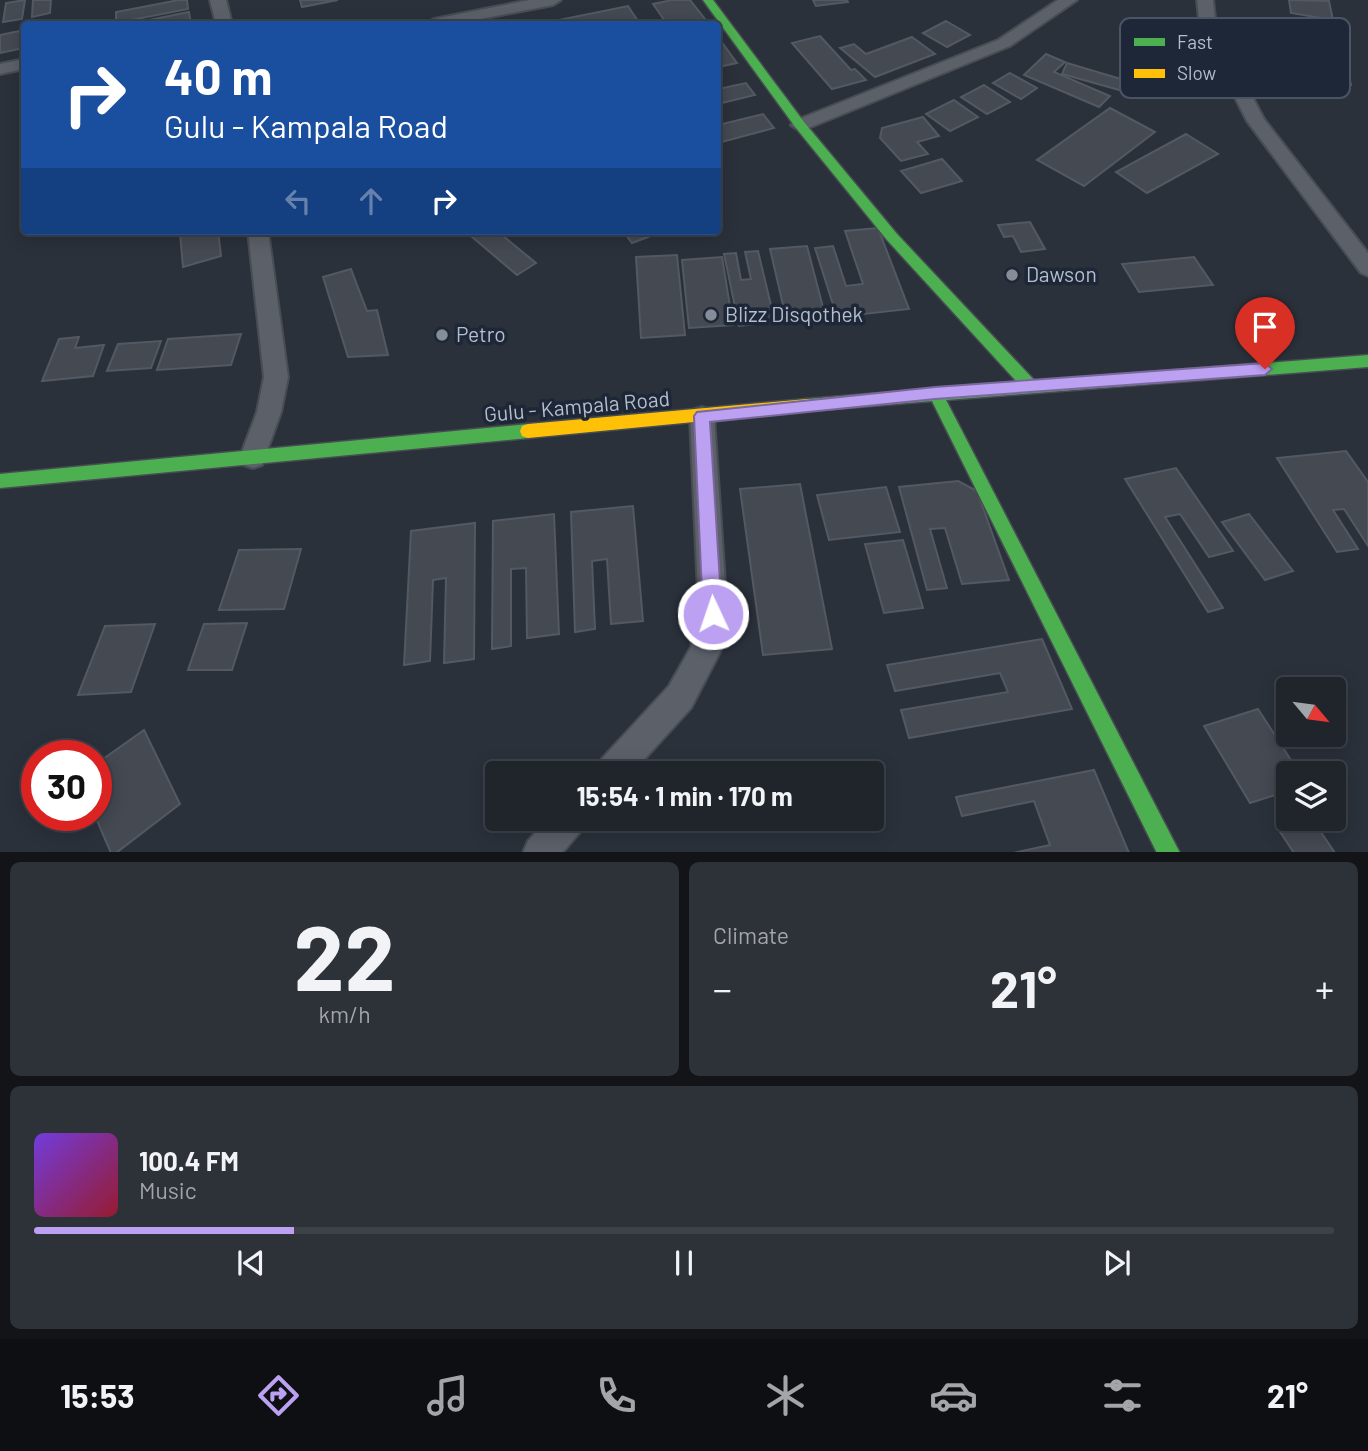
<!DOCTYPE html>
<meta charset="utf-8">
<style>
:root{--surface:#20252c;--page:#2d3138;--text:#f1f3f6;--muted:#a2a5a9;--line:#3d4248;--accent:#bca0f2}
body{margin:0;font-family:Barlow,sans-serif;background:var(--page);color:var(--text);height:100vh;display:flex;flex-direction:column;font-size:26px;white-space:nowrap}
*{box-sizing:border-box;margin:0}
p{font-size:23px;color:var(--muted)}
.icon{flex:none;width:38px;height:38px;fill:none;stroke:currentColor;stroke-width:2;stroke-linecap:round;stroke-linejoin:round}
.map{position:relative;height:852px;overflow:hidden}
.sheet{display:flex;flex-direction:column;gap:10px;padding:10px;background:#121418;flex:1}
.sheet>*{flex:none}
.guide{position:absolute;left:21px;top:21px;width:700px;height:214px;border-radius:7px;box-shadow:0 4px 18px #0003,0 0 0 2px var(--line);background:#1a4fa0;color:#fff;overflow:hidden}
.needle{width:46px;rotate:119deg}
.tools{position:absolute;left:1276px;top:677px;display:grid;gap:14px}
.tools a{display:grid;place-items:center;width:70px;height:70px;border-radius:7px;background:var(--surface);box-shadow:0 4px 18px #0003,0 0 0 2px var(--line);font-size:35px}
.speed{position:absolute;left:21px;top:740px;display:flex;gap:14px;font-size:35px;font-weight:700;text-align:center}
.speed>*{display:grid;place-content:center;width:91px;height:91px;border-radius:50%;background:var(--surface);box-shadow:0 4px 18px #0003,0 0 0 2px var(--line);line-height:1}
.speed .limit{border:10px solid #d22;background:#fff;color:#111}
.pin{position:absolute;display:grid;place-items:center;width:60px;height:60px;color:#fff;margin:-72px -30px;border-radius:50% 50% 50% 0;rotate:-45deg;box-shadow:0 0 7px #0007}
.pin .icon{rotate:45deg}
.me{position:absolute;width:77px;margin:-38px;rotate:357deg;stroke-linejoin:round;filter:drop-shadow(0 0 5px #0008)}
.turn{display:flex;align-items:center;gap:24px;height:147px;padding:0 28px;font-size:32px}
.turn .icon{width:91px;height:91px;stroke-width:2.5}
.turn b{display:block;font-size:49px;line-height:60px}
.lanes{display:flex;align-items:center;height:66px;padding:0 28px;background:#0003;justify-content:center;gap:35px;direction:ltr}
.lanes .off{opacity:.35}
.big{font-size:52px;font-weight:700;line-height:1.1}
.sheet .tile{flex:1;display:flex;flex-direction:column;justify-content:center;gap:10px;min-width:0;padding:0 24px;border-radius:10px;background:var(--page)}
.sheet .dial{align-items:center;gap:0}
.dial b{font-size:91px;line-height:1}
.song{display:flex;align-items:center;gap:21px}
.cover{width:84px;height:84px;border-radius:10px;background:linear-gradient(135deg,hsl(260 70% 55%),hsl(350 70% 35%))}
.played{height:7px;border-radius:4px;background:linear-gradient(90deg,var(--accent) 20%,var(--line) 20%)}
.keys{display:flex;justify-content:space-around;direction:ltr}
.heat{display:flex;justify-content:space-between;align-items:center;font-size:38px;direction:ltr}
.sheet .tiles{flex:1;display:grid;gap:10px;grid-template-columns:1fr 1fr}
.tile:last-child{grid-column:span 2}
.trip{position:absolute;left:485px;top:761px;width:399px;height:70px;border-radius:7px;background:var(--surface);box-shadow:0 4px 18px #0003,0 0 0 2px var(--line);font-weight:700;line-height:70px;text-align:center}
.tab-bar{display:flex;height:112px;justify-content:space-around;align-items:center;background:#0d0f12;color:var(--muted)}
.tab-bar .icon{width:49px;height:49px}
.tab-bar .selected{color:var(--accent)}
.tab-bar b{font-size:32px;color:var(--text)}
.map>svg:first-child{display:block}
.building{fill:#444952;stroke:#535963;stroke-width:2}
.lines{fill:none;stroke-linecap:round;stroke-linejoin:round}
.street-casing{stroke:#484c53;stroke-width:4}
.fast-casing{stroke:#484c53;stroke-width:3}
.slow-casing{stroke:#484c53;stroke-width:3}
.street{fill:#5c6068;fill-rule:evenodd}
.fast{fill:#4caf50;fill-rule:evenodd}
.slow{fill:#ffc107;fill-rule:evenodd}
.route{fill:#bca0f2;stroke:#7a689d;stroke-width:2}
.poi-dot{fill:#858d99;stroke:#1d2737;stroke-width:2.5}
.labels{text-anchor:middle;stroke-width:7;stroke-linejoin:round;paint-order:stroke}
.poi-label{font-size:21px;fill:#b5becc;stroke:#1d2737;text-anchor:start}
.street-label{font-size:21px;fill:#b5becc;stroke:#1d2737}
.key{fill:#1d2737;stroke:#4b5464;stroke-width:2}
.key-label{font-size:19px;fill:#b5becc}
</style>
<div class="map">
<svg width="1368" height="853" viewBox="0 0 1368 853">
<rect width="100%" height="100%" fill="#2b313b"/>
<g class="building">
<path d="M25,0l-3,19 -19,3 3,-19z"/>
<path d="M33,0h18l-1,13 -18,4z"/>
<path d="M179,0h8l1,9 -72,14v-11z"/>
<path d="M300,0h38l-36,7z"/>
<path d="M672,0h18l19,24h-42l-14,-20z"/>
<path d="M813,0h34l1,2 -32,4z"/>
<path d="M1289,0l40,1 4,19 -42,-7z"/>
<path d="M628,6l12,18h-101z"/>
<path d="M189,12l2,12h-62z"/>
<path d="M946,21l24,14 -23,12 -24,-14z"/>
<path d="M24,30v18l-24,5v-18z"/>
<path d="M820,36l31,34 4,-1 11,11 -34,9 -40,-46z"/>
<path d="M718,37l19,26 -19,4z"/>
<path d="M912,37l23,17 -60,23 -35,-29 14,-4 12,10z"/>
<path d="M1302,47l42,7 7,31 -43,-8z"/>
<path d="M1046,54l19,8 -11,10 56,24 -11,11 -75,-32z"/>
<path d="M1067,63l61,18 -5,10 -61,-17z"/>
<path d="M1010,73l27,15 -16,11 -28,-16z"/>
<path d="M746,83l9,12 -37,9v-15z"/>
<path d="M984,85l26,17 -23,12 -26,-17z"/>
<path d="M954,100l24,17 -28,14 -24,-17z"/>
<path d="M1110,108l45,24 -71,54 -47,-26z"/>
<path d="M763,114l11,14 -56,15v-18z"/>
<path d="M923,117l16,19 -22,6 11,12 -27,7 -21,-23 2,-10z"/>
<path d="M1186,134l32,20 -71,39 -31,-21z"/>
<path d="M942,159l20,22 -41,12 -20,-22z"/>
<path d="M1030,222l15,27 -24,3 -8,-16 -9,1 -6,-12z"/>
<path d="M878,228l31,81 -72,8 -22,-69 18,-2 13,40 17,-2 -18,-53z"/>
<path d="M188,231h30l3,25 -38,11 -3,-34z"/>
<path d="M465,231h32l39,32 -19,12z"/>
<path d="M623,231h41l-32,12z"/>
<path d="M807,246l18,69 -39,3 -16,-69z"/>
<path d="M758,251l17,71 -36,4 -15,-72 12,-1 5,27 10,-1 -6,-27z"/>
<path d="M677,255l8,80 -44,3 -5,-81z"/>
<path d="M722,257l11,68 -44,3 -7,-68z"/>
<path d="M1194,257l19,28 -74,7 -17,-28z"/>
<path d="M351,269l16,42 10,-1 11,45 -40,2 -25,-80z"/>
<path d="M241,334l-10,31 -74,5 11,-31z"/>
<path d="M79,337l-4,11 29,-3 -11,31 -51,5 17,-42z"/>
<path d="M161,341l-10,27 -44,3 11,-27z"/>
<path d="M1346,451l22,31v64l-24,-37 -11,1 25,39 -21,3 -60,-94z"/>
<path d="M1176,468l57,83 -24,6 -29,-43 -15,3 58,91 -15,4 -83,-133z"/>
<path d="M958,481l19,10 32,89 -47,4 -17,-56 -15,1 17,59 -20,2 -28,-103z"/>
<path d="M800,484l32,165 -69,6 -23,-166z"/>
<path d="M886,487l14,45 -71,8 -12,-45z"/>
<path d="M633,506l10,115 -32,3 -4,-65 -15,2 3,68 -20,3 -4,-120z"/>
<path d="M554,514l5,120 -32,4 -1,-70 -15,1v77l-19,3 1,-128z"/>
<path d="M1249,514l44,57 -28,9 -43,-58z"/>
<path d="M475,523l-1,136 -30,4 2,-85 -13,2 -3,81 -26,4 7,-134z"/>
<path d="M903,540l20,68 -39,5 -19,-69z"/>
<path d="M301,549l-17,60 -65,1 20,-60z"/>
<path d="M247,623l-15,47h-44l16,-46z"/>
<path d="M155,624l-24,68 -53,3 27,-69z"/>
<path d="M1042,639l30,70 -163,29 -8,-28 107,-18 -8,-19 -105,18 -8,-26z"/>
<path d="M1258,709l42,65h-12v17l-38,12 -46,-77z"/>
<path d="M144,730l36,74 -64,49h-5l-16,-37 1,-52z"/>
<path d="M1094,770l35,83h-116l37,-8 -16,-44 -72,15 -6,-19z"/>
<path d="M1312,819l23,34h-41l-14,-21z"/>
</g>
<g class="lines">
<g class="street-casing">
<g id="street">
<path d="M210,0h16l6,24h-16z"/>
<path d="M530,0h31l-8,5 -98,19h-29l8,-5z"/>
<path d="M1058,0h19l-67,46 -204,83 -6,2 -9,-6 3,-4 204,-81z"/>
<path d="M1197,0h16l3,28 48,91 104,134v23l-7,-3 -114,-152 -47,-93z"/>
<path d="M24,59v10l-24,5v-10z"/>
<path d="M248,231h20l20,146 -7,35 -19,53 -9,3 -9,-3 -4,-8 17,-45 7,-35z"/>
<path d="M702,407l9,3 3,7 13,197 -7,38 -29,56 -60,66h-38l5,-11 71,-77 22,-39 8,-33 -9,-197 3,-7z"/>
<path d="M547,819h38l-4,12 -19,22h-39l5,-12z"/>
</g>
</g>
<g class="fast-casing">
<g id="fast">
<path d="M703,0h10l91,122 93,112 138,147 333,-26v12l-422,33 234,453h-23l-225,-452 -125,10 -5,-1 -3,-5 3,-5 5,-1 210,-17 -130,-142 -91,-112z"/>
<path d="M528,424l6,2 2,5 -2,5 -6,2 -528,50v-14z"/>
</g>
</g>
<g class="slow-casing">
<path id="slow" d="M807,399l5,1 3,5 -3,5 -5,1 -279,27 -6,-2 -2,-5 2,-5 6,-2z"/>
</g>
<use href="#street" class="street"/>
<use href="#fast" class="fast"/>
<use href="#slow" class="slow"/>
</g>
<path class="route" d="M1265,363l7,6 -7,6 -330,24 -225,23 12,192 -3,6 -6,3 -7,-3 -3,-6 -9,-198 3,-4 238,-25z"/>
<g class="poi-dot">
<circle cx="1012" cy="275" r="7"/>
<circle cx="711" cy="315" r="7"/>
<circle cx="442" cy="335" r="7"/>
</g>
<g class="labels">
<g class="poi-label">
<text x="1026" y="282">Dawson</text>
<text x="725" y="322">Blizz Disqothek</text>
<text x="456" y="342">Petro</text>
</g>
<g class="street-label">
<text transform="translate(577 407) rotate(-5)" y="7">Gulu - Kampala Road</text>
</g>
</g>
<rect x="1120" y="18" width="230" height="80" rx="10" class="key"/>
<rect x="1134" y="38" width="31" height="8" fill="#4caf50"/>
<rect x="1134" y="69" width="31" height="9" fill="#ffc107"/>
<g class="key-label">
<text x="1177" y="49">Fast</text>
<text x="1177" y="80">Slow</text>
</g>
</svg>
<div class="tools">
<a><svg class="needle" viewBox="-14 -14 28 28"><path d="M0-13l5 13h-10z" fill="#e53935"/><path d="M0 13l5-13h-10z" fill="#a2a5a9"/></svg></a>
<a><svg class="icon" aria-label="layers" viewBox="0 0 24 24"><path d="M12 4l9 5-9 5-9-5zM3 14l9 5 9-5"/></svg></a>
</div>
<div class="speed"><div class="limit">30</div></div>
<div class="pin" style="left:1265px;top:369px;background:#d93025"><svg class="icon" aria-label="arrive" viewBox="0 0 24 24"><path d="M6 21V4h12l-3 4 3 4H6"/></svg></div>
<svg class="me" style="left:713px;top:614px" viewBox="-20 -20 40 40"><circle r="17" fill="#bca0f2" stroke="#fff" stroke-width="3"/><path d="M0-11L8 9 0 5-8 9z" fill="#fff"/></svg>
<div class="trip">15:54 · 1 min · 170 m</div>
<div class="guide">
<div class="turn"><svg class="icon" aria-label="right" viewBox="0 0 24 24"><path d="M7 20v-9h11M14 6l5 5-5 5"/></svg><div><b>40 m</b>Gulu - Kampala Road</div></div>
<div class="lanes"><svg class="icon off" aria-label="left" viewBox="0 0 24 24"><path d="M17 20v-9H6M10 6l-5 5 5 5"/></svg><svg class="icon off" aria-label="ahead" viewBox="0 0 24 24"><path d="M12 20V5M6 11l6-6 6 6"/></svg><svg class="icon" aria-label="right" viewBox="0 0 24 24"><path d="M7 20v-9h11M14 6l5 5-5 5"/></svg></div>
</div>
</div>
<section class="sheet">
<div class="tiles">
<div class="tile dial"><b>22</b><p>km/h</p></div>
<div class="tile"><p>Climate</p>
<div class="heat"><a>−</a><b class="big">21°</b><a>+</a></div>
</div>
<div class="tile">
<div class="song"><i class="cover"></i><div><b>100.4 FM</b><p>Music</p></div></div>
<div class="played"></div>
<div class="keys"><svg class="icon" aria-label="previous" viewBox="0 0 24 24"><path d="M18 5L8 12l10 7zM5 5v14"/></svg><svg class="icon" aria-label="pause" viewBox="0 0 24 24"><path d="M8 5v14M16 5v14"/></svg><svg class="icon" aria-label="next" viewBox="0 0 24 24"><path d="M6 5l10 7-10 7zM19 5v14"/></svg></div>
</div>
</div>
</section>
<nav class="tab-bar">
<b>15:53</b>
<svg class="icon selected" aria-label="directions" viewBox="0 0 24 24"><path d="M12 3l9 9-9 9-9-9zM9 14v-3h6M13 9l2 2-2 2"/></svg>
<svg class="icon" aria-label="music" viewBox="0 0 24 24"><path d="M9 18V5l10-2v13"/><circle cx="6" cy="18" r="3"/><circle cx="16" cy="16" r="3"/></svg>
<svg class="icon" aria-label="phone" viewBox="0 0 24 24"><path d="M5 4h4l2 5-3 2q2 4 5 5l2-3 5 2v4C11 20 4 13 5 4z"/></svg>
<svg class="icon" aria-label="climate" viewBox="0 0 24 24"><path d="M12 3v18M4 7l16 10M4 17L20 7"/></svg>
<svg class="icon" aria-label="car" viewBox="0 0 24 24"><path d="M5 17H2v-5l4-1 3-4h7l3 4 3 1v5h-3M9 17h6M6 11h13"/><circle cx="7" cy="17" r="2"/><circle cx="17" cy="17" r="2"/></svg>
<svg class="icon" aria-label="filters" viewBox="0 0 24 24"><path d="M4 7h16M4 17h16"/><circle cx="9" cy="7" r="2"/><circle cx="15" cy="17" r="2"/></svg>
<b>21°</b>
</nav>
